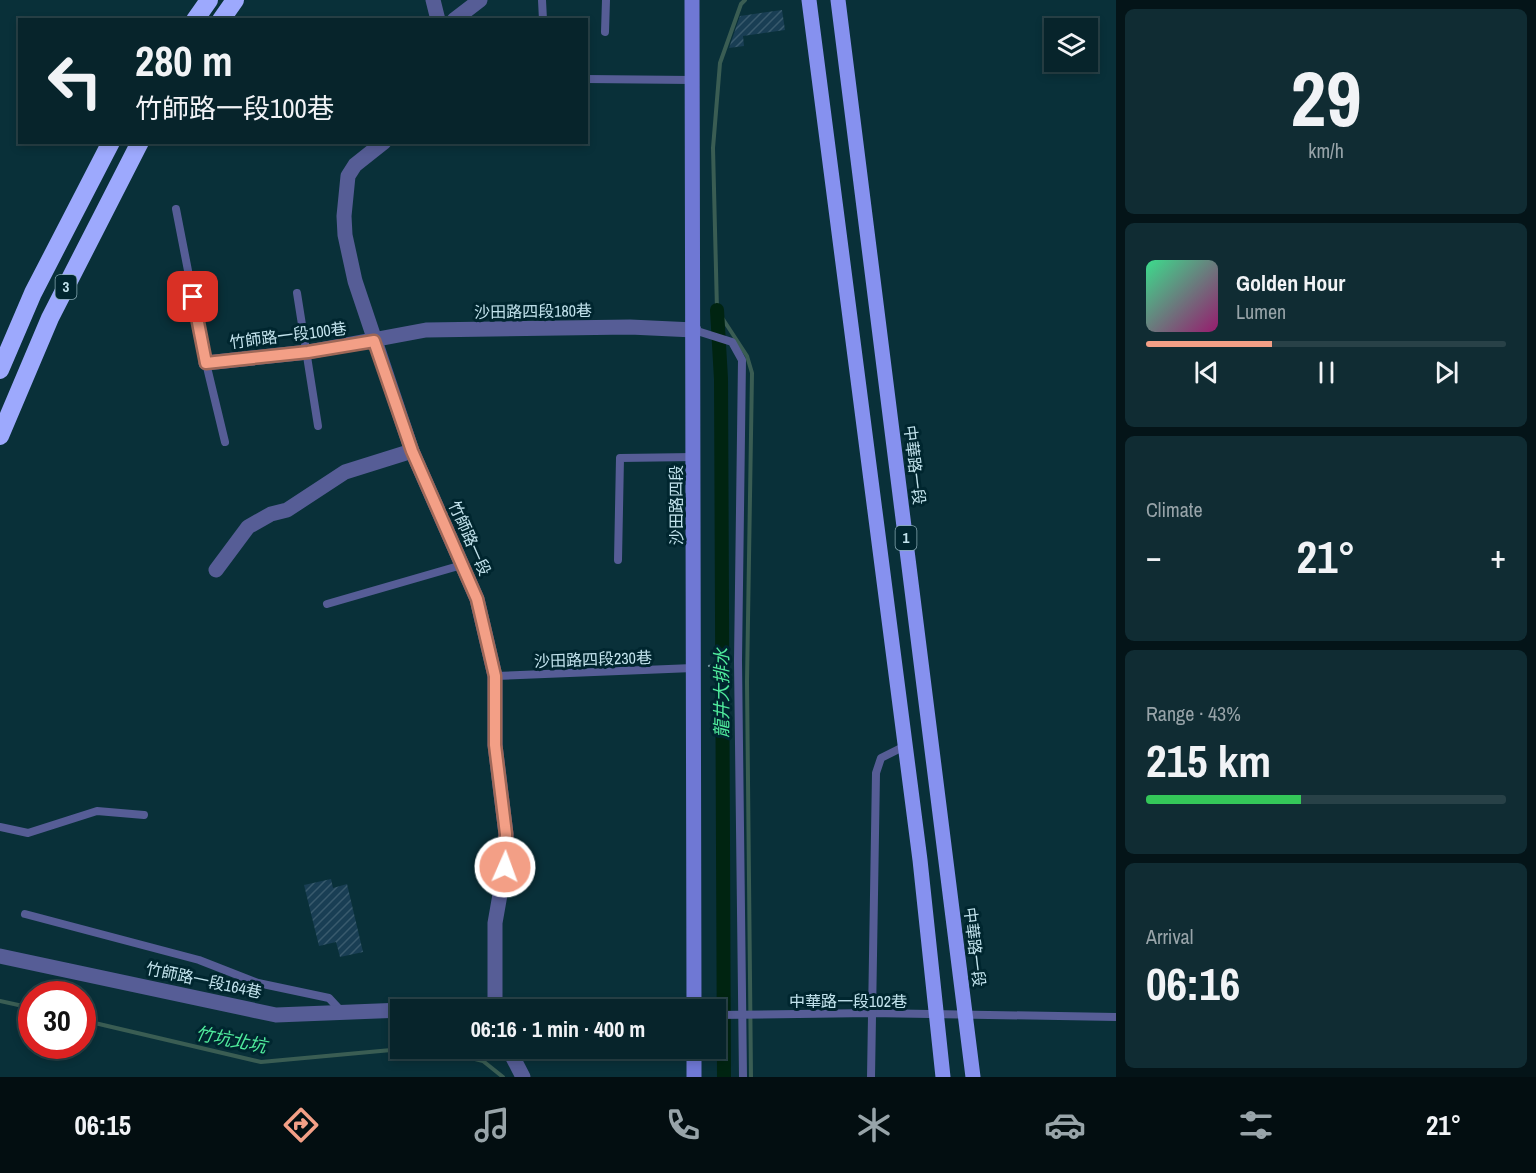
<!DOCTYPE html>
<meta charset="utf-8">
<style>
:root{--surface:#07242b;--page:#102c33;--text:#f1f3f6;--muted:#98a4a9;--line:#284147;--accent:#f39f86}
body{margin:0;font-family:"Archivo Narrow","Noto Sans TC",sans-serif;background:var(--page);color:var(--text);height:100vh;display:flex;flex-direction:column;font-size:22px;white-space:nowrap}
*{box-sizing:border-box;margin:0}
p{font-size:20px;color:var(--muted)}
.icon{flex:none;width:33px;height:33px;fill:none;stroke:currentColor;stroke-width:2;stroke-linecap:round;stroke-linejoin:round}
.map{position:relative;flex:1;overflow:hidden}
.sheet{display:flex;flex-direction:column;gap:9px;padding:9px;background:#041418;width:420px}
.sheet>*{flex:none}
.guide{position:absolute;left:18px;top:18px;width:570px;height:126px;border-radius:0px;box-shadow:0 3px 9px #0003,0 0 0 2px var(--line);background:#07242b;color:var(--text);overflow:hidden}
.tools{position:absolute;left:1044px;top:18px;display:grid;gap:12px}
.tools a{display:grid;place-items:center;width:54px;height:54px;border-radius:0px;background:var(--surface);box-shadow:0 3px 9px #0003,0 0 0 2px var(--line);font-size:30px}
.speed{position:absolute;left:18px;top:981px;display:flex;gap:12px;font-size:30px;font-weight:700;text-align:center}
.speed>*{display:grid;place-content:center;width:78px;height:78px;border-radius:50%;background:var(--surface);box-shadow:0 3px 9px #0003,0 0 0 2px var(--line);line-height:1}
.speed .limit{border:9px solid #d22;background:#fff;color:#111}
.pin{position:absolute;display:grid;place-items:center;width:51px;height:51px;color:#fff;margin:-26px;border-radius:12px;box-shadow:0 3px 9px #0006}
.me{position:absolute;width:66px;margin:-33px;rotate:2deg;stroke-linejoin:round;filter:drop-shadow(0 0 4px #0008)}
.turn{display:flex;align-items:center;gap:21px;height:126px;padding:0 18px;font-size:27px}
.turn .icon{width:78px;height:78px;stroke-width:2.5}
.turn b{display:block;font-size:42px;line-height:51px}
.big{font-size:45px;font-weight:800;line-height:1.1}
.sheet .tile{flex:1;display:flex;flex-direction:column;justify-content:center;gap:9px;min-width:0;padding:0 21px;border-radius:9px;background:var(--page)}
.sheet .dial{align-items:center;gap:0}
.dial b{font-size:78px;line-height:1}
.song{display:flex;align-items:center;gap:18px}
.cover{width:72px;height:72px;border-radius:9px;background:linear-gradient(135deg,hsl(150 70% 55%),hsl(320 70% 35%))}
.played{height:6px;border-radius:3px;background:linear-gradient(90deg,var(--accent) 35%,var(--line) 35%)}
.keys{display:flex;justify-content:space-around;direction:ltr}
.heat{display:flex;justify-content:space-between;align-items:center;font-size:33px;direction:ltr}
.charge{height:9px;border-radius:4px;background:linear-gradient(90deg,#34c759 43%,var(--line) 0)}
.trip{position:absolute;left:390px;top:999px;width:336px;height:60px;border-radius:0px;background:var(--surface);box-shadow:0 3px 9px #0003,0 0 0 2px var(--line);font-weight:800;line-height:60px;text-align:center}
.dock{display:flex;height:96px;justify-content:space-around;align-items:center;background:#030e11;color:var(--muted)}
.dock .icon{width:42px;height:42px}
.dock .current{color:var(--accent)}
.dock b{font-size:27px;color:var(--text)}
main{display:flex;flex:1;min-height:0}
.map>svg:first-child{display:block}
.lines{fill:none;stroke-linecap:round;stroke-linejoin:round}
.stream{stroke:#3a5d53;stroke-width:4}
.canal{stroke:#002411;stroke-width:14}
.building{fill:url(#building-hatch)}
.path{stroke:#6c909a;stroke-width:2;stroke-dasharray:6 3;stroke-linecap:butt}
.lane{stroke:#565d96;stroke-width:8}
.street{stroke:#565d96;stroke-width:15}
.secondary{stroke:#6f78d4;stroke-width:15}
.primary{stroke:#8691ef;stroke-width:15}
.highway{stroke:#9da9fd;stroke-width:18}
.route-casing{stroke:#9e6757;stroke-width:15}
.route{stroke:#f39f86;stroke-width:10}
.labels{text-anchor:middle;stroke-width:6;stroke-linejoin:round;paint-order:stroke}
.shield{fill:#00262f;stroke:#88aab4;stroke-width:1.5}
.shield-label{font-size:15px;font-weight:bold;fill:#c2e3ed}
.street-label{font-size:16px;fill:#c2e3ed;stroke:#00262f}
.water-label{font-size:18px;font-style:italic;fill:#50ec9d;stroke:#00262f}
</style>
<main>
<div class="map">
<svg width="1116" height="1077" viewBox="0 0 1116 1077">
<defs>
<pattern id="building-hatch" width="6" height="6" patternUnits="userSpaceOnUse" patternTransform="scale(1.5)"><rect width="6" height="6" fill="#193e54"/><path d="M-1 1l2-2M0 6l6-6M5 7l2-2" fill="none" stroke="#395a6d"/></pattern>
</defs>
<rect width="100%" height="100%" fill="#093039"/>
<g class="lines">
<g class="stream">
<path d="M745,0l-4,4 -21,59 -7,85 4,162 30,46 5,17 -5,309 4,395"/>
<path d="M0,1001l32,7"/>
<path d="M82,1020l179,42 152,-14"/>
<path d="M431,1048l52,13 20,16"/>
</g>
<path class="canal" d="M717,310l4,69 3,698"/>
</g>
<g class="building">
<path d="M782,10l3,20 -42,6 1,10 -15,2 11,-32z"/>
<path d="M331,879l2,9 14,-4 16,68 -23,5 -4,-15 -17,4 -15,-61z"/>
</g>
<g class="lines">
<path class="path" d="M708,666l19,-3"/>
<g class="lane">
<path d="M542,0l1,20"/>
<path d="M605,32l1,-32"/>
<path d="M586,79l106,1"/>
<path d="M176,209l30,154 19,79"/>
<path d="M297,293l21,133"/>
<path d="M694,330l38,12 10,18 -4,301 5,416"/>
<path d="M618,560l2,-102 74,-1"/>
<path d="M327,604l135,-39"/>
<path d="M495,676l198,-8"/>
<path d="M0,827l28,6 69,-22 47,4"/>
<path d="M25,914l174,46 59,23 71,15 12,13"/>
<path d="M716,1015l155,-2 245,4"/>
<path d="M871,1077l5,-304 5,-15 24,-12"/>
</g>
<g class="street">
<path d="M433,0l5,20"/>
<path d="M454,20l26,-20"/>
<path d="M384,142l-29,23 -7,11 -4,40 1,19 10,46 57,170 65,148 18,77v69l11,89 -1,32 -10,57v87"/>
<path d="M206,363l102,-11 118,-22 204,-3 64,3"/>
<path d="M216,570l32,-43 23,-13 16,-4 58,-38 67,-21"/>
<path d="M0,956l276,59 127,-5"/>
<path d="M508,1048l15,29"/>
</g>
<g class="secondary">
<path d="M692,0l2,1010"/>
<path d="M694,1077v-29"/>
</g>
<g class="primary">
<path d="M809,0l111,860 23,217"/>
<path d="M838,0l135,1077"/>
</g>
<g class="highway">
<path d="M195,20l14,-20"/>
<path d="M221,20l14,-20"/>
<path d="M0,370l33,-77 78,-151"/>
<path d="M0,436l50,-118 90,-176"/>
</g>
</g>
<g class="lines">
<g class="route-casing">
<path id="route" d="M193,297l13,66 102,-11 66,-11 38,110 65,148 18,77v69l11,89 -1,33"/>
</g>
<use href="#route" class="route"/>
</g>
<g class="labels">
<g class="shield">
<rect x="55.5" y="275" width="21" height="24" rx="4.5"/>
<rect x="895.5" y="526" width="21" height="24" rx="4.5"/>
</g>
<g class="shield-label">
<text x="66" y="292">3</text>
<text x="906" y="543">1</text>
</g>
<g class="street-label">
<text transform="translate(533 311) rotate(-1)" y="6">沙田路四段180巷</text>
<text transform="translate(288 335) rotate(-7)" y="6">竹師路一段100巷</text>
<text transform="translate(915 465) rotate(83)" y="6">中華路一段</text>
<text transform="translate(676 505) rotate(-90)" y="6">沙田路四段</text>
<text transform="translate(470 538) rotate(66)" y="6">竹師路一段</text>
<text transform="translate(593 659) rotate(-2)" y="6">沙田路四段230巷</text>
<text transform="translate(975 947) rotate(83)" y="6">中華路一段</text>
<text transform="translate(204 980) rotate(12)" y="6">竹師路一段164巷</text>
<text x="848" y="1007">中華路一段102巷</text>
</g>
<g class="water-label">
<text transform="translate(722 693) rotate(-90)" y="6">龍井大排水</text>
<text transform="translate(231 1040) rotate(11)" y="6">竹坑北坑</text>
</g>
</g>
</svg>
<div class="tools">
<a><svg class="icon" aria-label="layers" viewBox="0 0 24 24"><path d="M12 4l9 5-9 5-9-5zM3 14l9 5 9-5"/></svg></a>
</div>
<div class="speed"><div class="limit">30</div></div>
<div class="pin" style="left:193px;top:297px;background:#d93025"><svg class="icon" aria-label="arrive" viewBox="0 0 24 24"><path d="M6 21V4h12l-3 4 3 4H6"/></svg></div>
<svg class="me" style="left:505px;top:867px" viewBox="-20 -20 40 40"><circle r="17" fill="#f39f86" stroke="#fff" stroke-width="3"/><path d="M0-11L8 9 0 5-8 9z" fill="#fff"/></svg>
<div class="trip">06:16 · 1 min · 400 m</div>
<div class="guide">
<div class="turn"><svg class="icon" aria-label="left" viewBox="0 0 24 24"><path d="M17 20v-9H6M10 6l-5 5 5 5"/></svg><div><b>280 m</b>竹師路一段100巷</div></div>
</div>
</div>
<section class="sheet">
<div class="tile dial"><b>29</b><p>km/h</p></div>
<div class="tile">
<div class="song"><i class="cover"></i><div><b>Golden Hour</b><p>Lumen</p></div></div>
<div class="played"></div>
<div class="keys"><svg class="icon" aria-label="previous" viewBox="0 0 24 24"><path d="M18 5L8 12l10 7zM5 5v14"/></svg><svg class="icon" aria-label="pause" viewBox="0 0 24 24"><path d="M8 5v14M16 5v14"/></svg><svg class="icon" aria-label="next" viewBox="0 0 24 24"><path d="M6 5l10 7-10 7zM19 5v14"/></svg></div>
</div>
<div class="tile"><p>Climate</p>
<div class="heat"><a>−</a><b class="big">21°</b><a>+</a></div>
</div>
<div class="tile"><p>Range · 43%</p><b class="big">215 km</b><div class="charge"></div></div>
<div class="tile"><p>Arrival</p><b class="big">06:16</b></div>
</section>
</main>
<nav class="dock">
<b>06:15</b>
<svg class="icon current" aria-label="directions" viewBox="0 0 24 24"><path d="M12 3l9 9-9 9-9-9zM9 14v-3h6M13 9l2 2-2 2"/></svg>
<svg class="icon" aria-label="music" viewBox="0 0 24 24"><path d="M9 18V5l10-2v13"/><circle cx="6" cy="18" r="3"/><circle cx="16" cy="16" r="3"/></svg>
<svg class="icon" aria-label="phone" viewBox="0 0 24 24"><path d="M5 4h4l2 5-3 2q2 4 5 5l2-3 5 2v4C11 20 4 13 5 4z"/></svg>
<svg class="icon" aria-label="climate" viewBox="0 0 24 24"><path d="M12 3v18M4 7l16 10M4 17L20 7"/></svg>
<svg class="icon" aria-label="car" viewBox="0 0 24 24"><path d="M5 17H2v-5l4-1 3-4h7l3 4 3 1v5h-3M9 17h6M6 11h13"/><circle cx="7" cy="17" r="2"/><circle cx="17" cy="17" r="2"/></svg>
<svg class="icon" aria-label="filters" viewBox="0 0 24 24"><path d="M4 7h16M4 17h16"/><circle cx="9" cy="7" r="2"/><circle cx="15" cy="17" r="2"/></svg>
<b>21°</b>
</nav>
